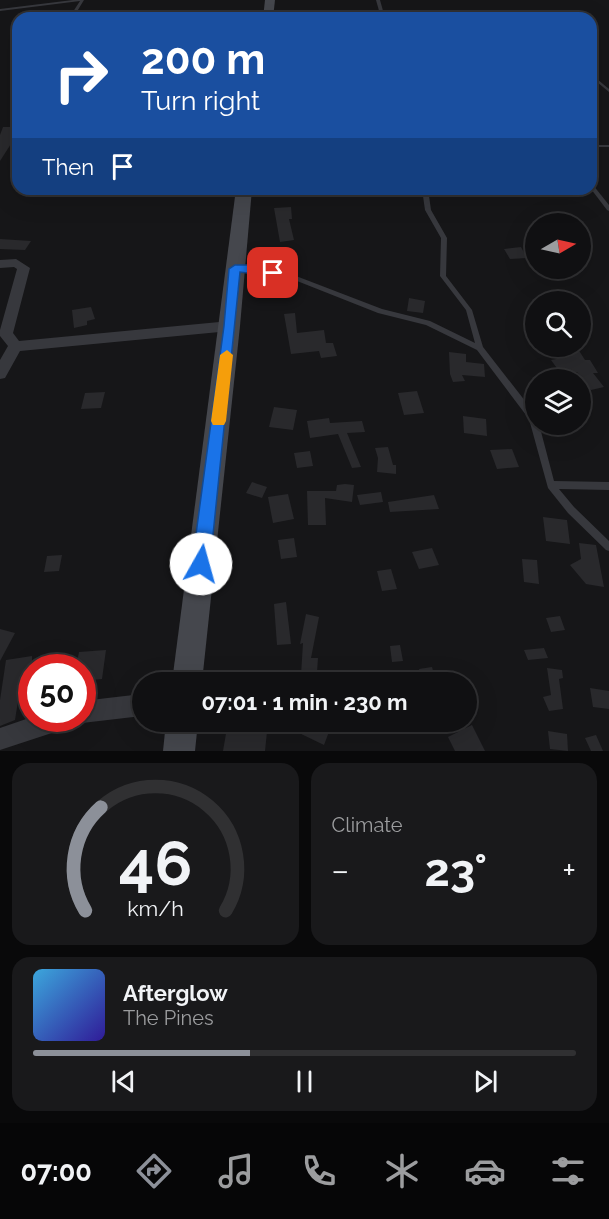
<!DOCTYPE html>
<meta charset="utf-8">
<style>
:root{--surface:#101012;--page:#19191b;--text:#f1f3f6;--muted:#9c9d9f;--line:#303032;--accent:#8c9099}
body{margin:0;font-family:Raleway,sans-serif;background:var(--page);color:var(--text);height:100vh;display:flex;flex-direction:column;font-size:22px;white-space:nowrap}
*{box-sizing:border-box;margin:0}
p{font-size:20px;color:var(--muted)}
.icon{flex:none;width:33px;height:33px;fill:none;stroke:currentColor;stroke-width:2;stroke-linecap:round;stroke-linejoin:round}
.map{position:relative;height:751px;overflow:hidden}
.panel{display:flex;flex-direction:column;gap:12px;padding:12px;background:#09090a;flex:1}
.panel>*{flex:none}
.guide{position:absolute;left:12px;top:12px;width:585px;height:183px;border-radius:18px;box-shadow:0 6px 24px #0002,0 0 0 2px var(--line);background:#1a4fa0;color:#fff;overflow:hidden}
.needle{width:39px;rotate:81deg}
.buttons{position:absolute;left:525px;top:213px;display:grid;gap:12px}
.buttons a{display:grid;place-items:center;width:66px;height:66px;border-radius:50%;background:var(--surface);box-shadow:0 6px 24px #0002,0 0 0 2px var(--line);font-size:30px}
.speed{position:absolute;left:18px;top:654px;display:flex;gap:12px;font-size:30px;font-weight:700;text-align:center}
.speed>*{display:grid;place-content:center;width:78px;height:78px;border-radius:50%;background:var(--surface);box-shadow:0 6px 24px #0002,0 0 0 2px var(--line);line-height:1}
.speed .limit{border:9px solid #d22;background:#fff;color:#111}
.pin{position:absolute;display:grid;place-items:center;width:51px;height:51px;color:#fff;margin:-26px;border-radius:12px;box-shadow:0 3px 9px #0006}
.me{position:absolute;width:66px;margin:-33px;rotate:7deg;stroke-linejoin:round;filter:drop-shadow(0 0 4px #0008)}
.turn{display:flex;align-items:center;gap:21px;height:126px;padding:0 30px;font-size:27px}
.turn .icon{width:78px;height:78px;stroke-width:2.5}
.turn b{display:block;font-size:42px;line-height:51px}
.then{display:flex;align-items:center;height:57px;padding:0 30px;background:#0003;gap:12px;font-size:22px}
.big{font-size:45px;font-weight:700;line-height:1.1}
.panel .card{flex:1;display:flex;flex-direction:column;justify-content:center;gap:9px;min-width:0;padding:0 21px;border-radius:18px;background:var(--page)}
.panel .dial{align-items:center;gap:0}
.dial svg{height:156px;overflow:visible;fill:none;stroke:var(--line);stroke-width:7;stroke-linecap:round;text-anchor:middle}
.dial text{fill:var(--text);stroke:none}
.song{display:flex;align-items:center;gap:18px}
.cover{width:72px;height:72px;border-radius:9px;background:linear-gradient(135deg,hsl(200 70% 55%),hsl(250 70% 35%))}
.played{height:6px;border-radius:3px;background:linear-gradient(90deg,var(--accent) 40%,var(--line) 40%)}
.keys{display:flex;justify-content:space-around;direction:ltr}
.heat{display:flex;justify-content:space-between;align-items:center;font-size:33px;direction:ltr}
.panel .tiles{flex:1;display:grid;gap:12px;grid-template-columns:1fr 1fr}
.card:last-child{grid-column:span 2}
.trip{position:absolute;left:132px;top:672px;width:345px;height:60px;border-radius:30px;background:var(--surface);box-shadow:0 6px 24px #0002,0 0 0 2px var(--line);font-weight:700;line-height:60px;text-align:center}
.tab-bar{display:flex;height:96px;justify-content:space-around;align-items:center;background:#060607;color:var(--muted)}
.tab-bar .icon{width:42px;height:42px}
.tab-bar .selected{color:var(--accent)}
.tab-bar b{font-size:27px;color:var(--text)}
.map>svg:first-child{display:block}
.building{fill:#29292c}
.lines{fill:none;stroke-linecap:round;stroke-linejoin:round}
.service{fill:#37383d;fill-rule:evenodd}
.minor{fill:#37383d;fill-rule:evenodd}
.secondary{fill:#45474d;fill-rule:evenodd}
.route{fill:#1a73e8;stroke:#114b97;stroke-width:1.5}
.slow{fill:#f59e0b}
</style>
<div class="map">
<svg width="609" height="751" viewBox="0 0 609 751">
<rect width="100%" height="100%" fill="#161618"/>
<g class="building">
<path d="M3,127h15v6l-18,28v-26z"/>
<path d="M291,207l1,12h-3l5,21 -14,2 -6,-34z"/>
<path d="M0,239l31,2 -6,9 -25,-1z"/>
<path d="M521,247l6,11 -17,1 -6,-10z"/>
<path d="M409,298l16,3 -2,12 -16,-2z"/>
<path d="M91,307l4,12 -8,2v4l-13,3 -2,-18z"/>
<path d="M295,313l2,20 27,-3 2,13h7l4,13 -16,2 -2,-7 -28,3 -7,-40z"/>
<path d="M565,346h11l9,14h5l8,13h-5l11,14 -13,3 -14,-18 -15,3 -11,-15 20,-4z"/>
<path d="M449,352l17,2v8l18,2 1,13 -23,-2 3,6 -12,1 -3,-8z"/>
<path d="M417,391l7,22 -20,2 -6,-22z"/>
<path d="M105,392l-4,16 -20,1 4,-16z"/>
<path d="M274,407l23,3 -4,20 -24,-3z"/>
<path d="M463,416l23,3 1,17 -23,-3z"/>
<path d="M329,418l1,5 32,-2 3,11 -18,1 14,34 -9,1 -14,-34 -28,4 -3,-17z"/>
<path d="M388,447l5,18h3v9l-19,-2 1,-14 -3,-10z"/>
<path d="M512,449l7,18 -22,2 -7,-19z"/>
<path d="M310,451l3,15 -16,2 -3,-15z"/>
<path d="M252,482l15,5 -5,11 -16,-5z"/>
<path d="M345,484l9,1 -2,17 -27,-4 1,27h-18l-1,-34h29l1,-6z"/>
<path d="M381,492l2,10 -23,3 -3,-10z"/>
<path d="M288,494l6,25 -21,4 -5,-26z"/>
<path d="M434,495l5,14 -49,3 -2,-10z"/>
<path d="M543,517l24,3 3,24 -24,-3z"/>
<path d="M294,538l3,19 -16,2 -3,-19z"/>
<path d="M579,543l17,2 8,42 -18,-3 -16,-19 11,-6z"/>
<path d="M432,548l7,17 -20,4 -7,-17z"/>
<path d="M62,555l-3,16 -15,1 3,-16z"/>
<path d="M522,559l15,1 2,24 -15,-2z"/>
<path d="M391,569l6,20 -15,2 -5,-20z"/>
<path d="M286,602l5,42 -14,1 -3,-41z"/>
<path d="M306,614l13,3 -8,41h7l-1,14 -9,-1 -1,5 -6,-1 2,-32 -3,1z"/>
<path d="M560,616l5,14 -14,2 -5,-14z"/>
<path d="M0,629l15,4 -15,28z"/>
<path d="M400,645l3,16 -11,1 -2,-16z"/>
<path d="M544,648l4,10 -20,2 -4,-10z"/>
<path d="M106,650l-4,29 -20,2v-13h-6l3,-16z"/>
<path d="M32,656v45h-14l-3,19 -15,6v-26l6,-40z"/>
<path d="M432,667l4,15h-14l-3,-13z"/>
<path d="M547,668l15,2 1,8 -4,1 4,30 -14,2 -6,-14 8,-2z"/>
<path d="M385,670l19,12h-26z"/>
<path d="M590,688l19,3v18l-16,-2z"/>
<path d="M228,722h40l-3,29h-42z"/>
<path d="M273,722h42l15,7 -6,16 -29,-14 -23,-2z"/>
<path d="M472,725l13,26h-30l-7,-14z"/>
<path d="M548,731l19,3 1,17 -18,-2z"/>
<path d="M596,735l7,16h-12l-6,-13z"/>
</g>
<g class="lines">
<g class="service">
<path d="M73,0h11l-11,18h-4l11,-17 -80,10v-2z"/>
<path d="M376,0h4l5,18h-4z"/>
<path d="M591,74l18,15v3l-18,-15z"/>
<rect x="591" y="145" width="18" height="2"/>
<path d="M591,184l2,1 16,20v6l-2,-1 -16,-21z"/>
<path d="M422,189h6l3,21 16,28 -1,38 26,34 11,37 53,68v9h3l15,57 55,1v8l-50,-1 15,18 35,34v10l-3,-1 -38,-37 -20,-25 -19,-69 -52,-69 -51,-25 -48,-12 -86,-34 -39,-8h-17l-3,-2 3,-2h17l43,9 86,33 48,12 45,22 -9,-33 -26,-34 1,-38 -16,-28z"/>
</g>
<g class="minor">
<path d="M16,259l14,9 -17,65 6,8 211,-20 7,5 -7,5 -210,20 -15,27 -5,1v-19l8,-14 -8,-10v-6l17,-61 -3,-2 -14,1v-8z"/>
<path d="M142,694v22l-60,7 -8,-3 -2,6 -8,3 -64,21v-22l32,-11 50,1v-17z"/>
</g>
<g class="secondary">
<path d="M265,0h10l-2,18h-10z"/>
<path d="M236,189h16l-12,137 -38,356h-30z"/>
<path d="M166,722h32l-3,29h-32z"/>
</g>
</g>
<path class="route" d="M253,265l24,5 2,3 -6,3 -33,-4 -30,292 -3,5 -6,3 -6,-3 -3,-5 32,-238 5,-57 6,-4z"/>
<path class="slow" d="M227,350l6,5 -7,66 -2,4h-11l-2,-4 9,-66z"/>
</svg>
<div class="buttons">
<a><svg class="needle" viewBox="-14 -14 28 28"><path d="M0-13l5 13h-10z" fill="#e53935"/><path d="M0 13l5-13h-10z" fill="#9c9d9f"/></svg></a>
<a><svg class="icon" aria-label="search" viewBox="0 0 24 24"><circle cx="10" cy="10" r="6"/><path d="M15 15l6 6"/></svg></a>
<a><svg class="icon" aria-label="layers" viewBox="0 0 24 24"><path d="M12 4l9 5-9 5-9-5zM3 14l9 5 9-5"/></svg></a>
</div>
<div class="speed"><div class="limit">50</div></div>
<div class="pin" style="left:273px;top:273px;background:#d93025"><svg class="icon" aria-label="arrive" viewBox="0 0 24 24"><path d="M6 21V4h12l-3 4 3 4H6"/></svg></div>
<svg class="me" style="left:201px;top:564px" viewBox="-20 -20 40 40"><circle r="19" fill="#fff"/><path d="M0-13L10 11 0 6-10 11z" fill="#1a73e8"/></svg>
<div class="trip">07:01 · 1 min · 230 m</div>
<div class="guide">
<div class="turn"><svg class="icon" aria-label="right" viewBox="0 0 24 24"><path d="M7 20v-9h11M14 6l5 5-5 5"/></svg><div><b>200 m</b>Turn right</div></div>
<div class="then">Then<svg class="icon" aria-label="arrive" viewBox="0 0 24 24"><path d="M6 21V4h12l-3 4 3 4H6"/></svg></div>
</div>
</div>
<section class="panel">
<div class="tiles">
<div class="card dial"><svg viewBox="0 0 100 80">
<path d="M14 69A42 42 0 1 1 86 69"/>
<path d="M14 69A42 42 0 0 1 22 16" stroke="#8c9099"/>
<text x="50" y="56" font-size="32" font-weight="700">46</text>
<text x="50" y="72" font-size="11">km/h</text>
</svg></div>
<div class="card"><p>Climate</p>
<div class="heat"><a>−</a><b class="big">23°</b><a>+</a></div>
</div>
<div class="card">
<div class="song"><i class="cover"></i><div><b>Afterglow</b><p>The Pines</p></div></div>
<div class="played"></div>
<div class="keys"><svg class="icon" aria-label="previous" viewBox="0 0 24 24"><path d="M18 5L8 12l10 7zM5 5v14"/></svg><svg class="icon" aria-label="pause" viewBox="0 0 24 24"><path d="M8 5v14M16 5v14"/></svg><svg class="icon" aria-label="next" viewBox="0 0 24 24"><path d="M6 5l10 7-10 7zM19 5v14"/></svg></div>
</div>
</div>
</section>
<nav class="tab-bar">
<b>07:00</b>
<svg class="icon selected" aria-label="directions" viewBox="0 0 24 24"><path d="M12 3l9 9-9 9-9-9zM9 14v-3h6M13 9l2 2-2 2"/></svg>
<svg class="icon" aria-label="music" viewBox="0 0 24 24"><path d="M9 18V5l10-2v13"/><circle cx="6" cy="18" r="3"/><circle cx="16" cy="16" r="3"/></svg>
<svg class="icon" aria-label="phone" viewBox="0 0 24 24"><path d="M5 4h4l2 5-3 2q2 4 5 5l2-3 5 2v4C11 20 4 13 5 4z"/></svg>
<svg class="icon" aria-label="climate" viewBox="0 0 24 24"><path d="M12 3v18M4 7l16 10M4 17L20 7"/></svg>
<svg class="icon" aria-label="car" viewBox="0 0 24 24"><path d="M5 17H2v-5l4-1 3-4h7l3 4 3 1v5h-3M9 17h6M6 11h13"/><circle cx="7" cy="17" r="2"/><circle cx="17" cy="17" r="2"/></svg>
<svg class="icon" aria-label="filters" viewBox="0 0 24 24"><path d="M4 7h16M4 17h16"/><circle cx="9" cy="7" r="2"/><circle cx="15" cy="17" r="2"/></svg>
</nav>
